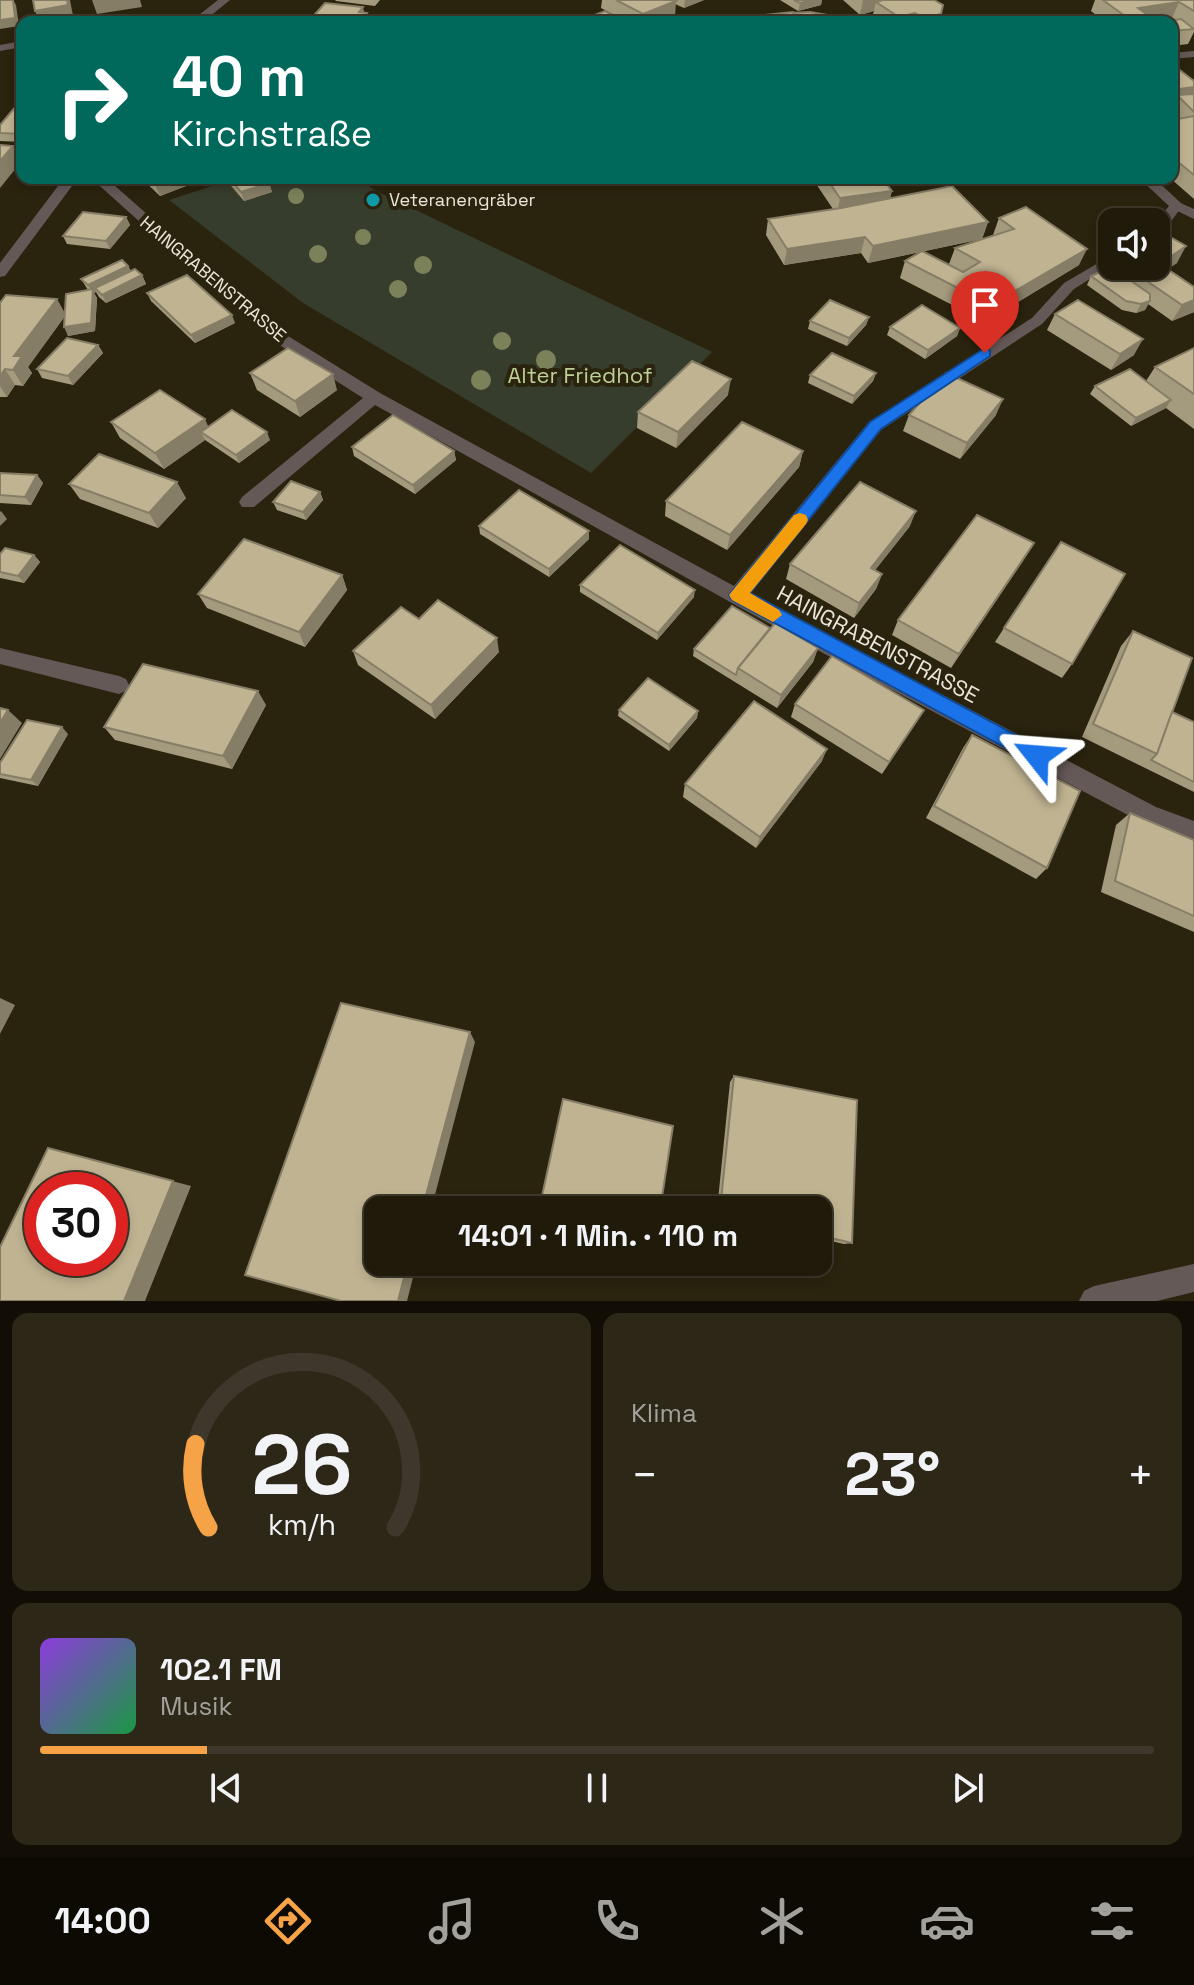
<!DOCTYPE html>
<html lang="de">
<meta charset="utf-8">
<style>
:root{--surface:#201a0a;--page:#2d2718;--text:#f1f3f6;--muted:#a2a19c;--line:#3d382b;--accent:#f6a247}
body{margin:0;font-family:"Space Grotesk",sans-serif;background:var(--page);color:var(--text);height:100vh;display:flex;flex-direction:column;font-size:30px;white-space:nowrap}
*{box-sizing:border-box;margin:0}
p{font-size:26px;color:var(--muted)}
.icon{flex:none;width:44px;height:44px;fill:none;stroke:currentColor;stroke-width:2;stroke-linecap:round;stroke-linejoin:round}
.map{position:relative;height:1301px;overflow:hidden}
.side{display:flex;flex-direction:column;gap:12px;padding:12px;background:#120e06;flex:1}
.side>*{flex:none}
.guide{position:absolute;left:16px;top:16px;width:1162px;height:168px;border-radius:16px;box-shadow:0 4px 12px #0003,0 0 0 2px var(--line);background:#00695c;color:#fff;overflow:hidden}
.buttons{position:absolute;left:1098px;top:208px;display:grid;gap:16px}
.buttons a{display:grid;place-items:center;width:72px;height:72px;border-radius:16px;background:var(--surface);box-shadow:0 4px 12px #0003,0 0 0 2px var(--line);font-size:40px}
.speed{position:absolute;left:24px;top:1172px;display:flex;gap:16px;font-size:40px;font-weight:700;text-align:center}
.speed>*{display:grid;place-content:center;width:104px;height:104px;border-radius:50%;background:var(--surface);box-shadow:0 4px 12px #0003,0 0 0 2px var(--line);line-height:1}
.speed .limit{border:12px solid #d22;background:#fff;color:#111}
.pin{position:absolute;display:grid;place-items:center;width:68px;height:68px;color:#fff;margin:-82px -34px;border-radius:50% 50% 50% 0;rotate:-45deg;box-shadow:0 0 8px #0007}
.pin .icon{rotate:45deg}
.me{position:absolute;width:88px;margin:-44px;rotate:298deg;stroke-linejoin:round;filter:drop-shadow(0 0 6px #0008)}
.turn{display:flex;align-items:center;gap:28px;height:168px;padding:0 24px;font-size:36px}
.turn .icon{width:104px;height:104px;stroke-width:2.5}
.turn b{display:block;font-size:56px;line-height:68px}
.big{font-size:60px;font-weight:800;line-height:1.1}
.side .tile{flex:1;display:flex;flex-direction:column;justify-content:center;gap:12px;min-width:0;padding:0 28px;border-radius:16px;background:var(--page)}
.side .dial{align-items:center;gap:0}
.dial svg{height:208px;overflow:visible;fill:none;stroke:var(--line);stroke-width:7;stroke-linecap:round;text-anchor:middle}
.dial text{fill:var(--text);stroke:none}
.song{display:flex;align-items:center;gap:24px}
.cover{width:96px;height:96px;border-radius:12px;background:linear-gradient(135deg,hsl(270 70% 55%),hsl(140 70% 35%))}
.played{height:8px;border-radius:4px;background:linear-gradient(90deg,var(--accent) 15%,var(--line) 15%)}
.keys{display:flex;justify-content:space-around;direction:ltr}
.heat{display:flex;justify-content:space-between;align-items:center;font-size:44px;direction:ltr}
.side .tiles{flex:1;display:grid;gap:12px;grid-template-columns:1fr 1fr}
.tile:last-child{grid-column:span 2}
.trip{position:absolute;left:364px;top:1196px;width:468px;height:80px;border-radius:16px;background:var(--surface);box-shadow:0 4px 12px #0003,0 0 0 2px var(--line);font-weight:800;line-height:80px;text-align:center}
.dock{display:flex;height:128px;justify-content:space-around;align-items:center;background:#0d0a04;color:var(--muted)}
.dock .icon{width:56px;height:56px}
.dock .on{color:var(--accent)}
.dock b{font-size:36px;color:var(--text)}
.map>svg:first-child{display:block}
.green{fill:#373d2c}
.lines{fill:none;stroke-linecap:round;stroke-linejoin:round}
.service{fill:#655958;fill-rule:evenodd}
.minor{fill:#655958;fill-rule:evenodd}
.tree{fill:#7b8259}
.wall{fill:#a49a7d}
.shaded-wall{fill:#867d66}
.building{fill:#bfb391;stroke:#867d66;stroke-width:2;fill-rule:evenodd}
.route{fill:#1a73e8;stroke:#114b97;stroke-width:2}
.slow{fill:#f59e0b}
.culture-dot{fill:#0f9aa8;stroke:#2a230e;stroke-width:3}
.labels{text-anchor:middle;stroke-width:8;stroke-linejoin:round;paint-order:stroke}
.far-poi-label{font-size:18px;fill:#eae6d9;stroke:#2a230e;text-anchor:start}
.far-street-label{font-size:18px;fill:#eae6d9;stroke:#2a230e}
.park-label{font-size:22px;fill:#bdd097;stroke:#2a230e}
.street-label{font-size:22px;fill:#eae6d9;stroke:#2a230e}
</style>
<div class="map">
<svg width="1194" height="1301" viewBox="0 0 1194 1301">
<rect width="100%" height="100%" fill="#2a230e"/>
<path class="green" d="M237,178h122l15,12 338,162 -121,121 -288,-170 -134,-103z"/>
<g class="lines">
<g class="service">
<path d="M1176,201l18,8v10l-23,-11v-6z"/>
<path d="M0,648l119,28 7,3 3,6 -3,6 -7,3 -119,-30z"/>
</g>
<g class="minor">
<path d="M218,0h12l-27,22h-13z"/>
<path d="M767,16l4,1v4l-58,-1 6,-3z"/>
<path d="M22,41v6l-22,4v-6z"/>
<path d="M1194,51v6l-22,2v-6z"/>
<path d="M64,178h14l-73,98 -5,1v-14z"/>
<path d="M91,178h15l174,153 100,62 354,193 135,-164 163,-104 32,-35 48,-28v10l-38,24 -32,35 -161,106 -131,164 406,213 38,14v22l-53,-21 -335,-178 -431,-239 -121,102h-12l-3,-5 3,-5 121,-99 -93,-59z"/>
<path d="M1139,178h15l29,27 -22,30 -5,1v-14l13,-16z"/>
<path d="M1194,1264v28l-37,9h-78l5,-10 10,-5z"/>
</g>
</g>
<g class="tree">
<circle cx="296" cy="196" r="8"/>
<circle cx="363" cy="237" r="8"/>
<circle cx="318" cy="254" r="9"/>
<circle cx="423" cy="265" r="9"/>
<circle cx="398" cy="289" r="9"/>
<circle cx="502" cy="341" r="9"/>
<circle cx="546" cy="360" r="10"/>
<circle cx="481" cy="380" r="10"/>
</g>
<g class="wall">
<path d="M335,0h45l-5,6 -39,-5z"/>
<path d="M602,0h102l-20,8 -9,-4v13l-14,5h-33l-27,-14z"/>
<path d="M780,0h42l-1,5 -23,6z"/>
<path d="M843,0h91l5,22h-59l-8,-5 2,-6 -14,4z"/>
<path d="M1095,0h99v32l-6,12 -16,2v-24l4,-2 -4,-2 -16,2 2,2h-53l-14,-11z"/>
<path d="M1172,64l22,17v118l-24,-21h2v-58l5,-1 -5,-5z"/>
<path d="M22,99v43l-22,-1v-16z"/>
<path d="M141,178h66l-47,18z"/>
<path d="M226,178h38l5,5 3,9 -28,9 -17,-20z"/>
<path d="M812,178h70l10,13 -2,7 98,24 -6,17 -114,24 -7,-10 -77,12 -18,-30 2,-16 65,-10z"/>
<path d="M126,217l4,8 -20,24 -43,-5 -4,-8z"/>
<path d="M999,218l80,47 -94,57 -85,-44 5,-17 58,11 -14,-8 6,-16 38,-13z"/>
<path d="M1177,263l-10,6 27,18v25l-22,9 -24,-17 -3,6 -9,3 -14,-3 -35,-25 4,-9 20,-9 1,-3v2h44z"/>
<path d="M128,266l3,5 11,4 4,9 -40,19 -7,-6 -3,-5 -2,1 3,5 -2,33 -27,5 -4,-19 -36,50 4,6 -9,13 -8,-1 -8,12h-7v-94l64,10 24,-23 -7,-11z"/>
<path d="M147,293l88,30 -40,20 -44,-42z"/>
<path d="M1055,314l79,41 -23,15 -64,-40z"/>
<path d="M869,317l-3,8 -19,21 -39,-17 2,-8z"/>
<path d="M890,327l70,1 -3,8 -32,23 -38,-24z"/>
<path d="M98,345l5,8 -30,32 -31,-7 -5,-9z"/>
<path d="M1194,348v81l-28,-21 -35,18 -41,-32 5,-8 51,-5 9,-14z"/>
<path d="M250,373l87,17 -37,27 -43,-27z"/>
<path d="M876,373l-3,8 -21,23 -44,-21 2,-8z"/>
<path d="M728,395l-52,53 -39,-20 1,-16z"/>
<path d="M909,415h87l-36,44 -57,-28z"/>
<path d="M111,422l97,5 62,13 -31,23 -34,-23 -41,29 -44,-31z"/>
<path d="M352,447l102,4 2,9 -41,34 -61,-38z"/>
<path d="M803,451l-4,16 -72,83 -62,-34 1,-15z"/>
<path d="M0,473l37,2 6,8 -12,22 -31,-2z"/>
<path d="M69,484l117,14 -28,30 -78,-29z"/>
<path d="M320,492l3,8 -17,20 -29,-10 -4,-8z"/>
<path d="M479,526l110,5v8l-40,38 -69,-43z"/>
<path d="M910,526l-35,44 7,4 -6,15 -22,29 -68,-39 4,-15z"/>
<path d="M1034,543l-83,125 -59,-33 6,-15z"/>
<path d="M0,554l34,1 6,7 -16,21 -24,-5z"/>
<path d="M342,575l5,15 -42,57 -98,-39 -9,-14z"/>
<path d="M580,585l114,12 -37,43 -77,-48z"/>
<path d="M419,619l80,33 -64,67 -77,-54 -5,-14z"/>
<path d="M770,628l48,20 -5,14 -36,46 -84,-52 1,-7z"/>
<path d="M1004,628l68,36 -10,14 -67,-36z"/>
<path d="M1133,631l39,81 22,10v70l-112,-55 39,-91z"/>
<path d="M795,704l129,6 -42,64 -91,-57z"/>
<path d="M266,705l-34,64 -117,-29 -11,-13z"/>
<path d="M619,710l79,1 -1,7 -28,33 -51,-35z"/>
<path d="M68,734l-30,52 -38,-8v-15z"/>
<path d="M972,735l75,133 -11,11 -110,-61 37,-70z"/>
<path d="M822,761l-66,87 -73,-51 2,-13z"/>
<path d="M1130,813l64,27v92l-93,-40 15,-67z"/>
<path d="M734,1076l118,167 -8,1 -26,-6v-28h-101l13,-128z"/>
</g>
<g class="shaded-wall">
<path d="M13,0l3,5 3,21 -19,3v-9z"/>
<path d="M67,0h3l4,21 -8,1h-26l-5,-11z"/>
<path d="M92,0h48l2,7 -45,7z"/>
<path d="M685,0h19l-20,8z"/>
<path d="M812,0h10l-1,5 -23,6 2,-8z"/>
<path d="M863,0h39l-26,2 -2,9 -14,4z"/>
<path d="M676,1l-1,16 -14,5h-18v-8z"/>
<path d="M1179,2l-7,16 -30,4 -4,-14z"/>
<path d="M363,7l2,9 2,-3 1,9h-8l-1,-10z"/>
<path d="M915,13l-2,9h-15l1,-5z"/>
<path d="M941,14l-2,8h-16l1,-4z"/>
<path d="M1194,87v11l-17,-3 -5,10v-15z"/>
<path d="M13,146l8,16 -21,26v-27z"/>
<path d="M158,178h49l-47,18 -7,-16z"/>
<path d="M269,183l3,9 -28,9 -3,-9z"/>
<path d="M892,191l-5,16 -50,8 3,-17z"/>
<path d="M126,217l4,8 -20,24 -4,-8z"/>
<path d="M988,222l-6,17 -114,24 5,-17z"/>
<path d="M865,237l-4,16 -77,12 3,-16z"/>
<path d="M1186,246l-9,17 -26,17 9,-16z"/>
<path d="M1087,249l-8,16 -94,57 6,-17z"/>
<path d="M128,266l4,9 -37,13 1,4 -2,1 3,5 -2,33 -27,5 -4,-9 28,-34 -4,-8z"/>
<path d="M142,275l4,9 -40,19 -4,-8z"/>
<path d="M57,299l9,16 -38,52 4,6 -9,13 -10,-16 1,-14z"/>
<path d="M1194,300v12l-22,9 10,-16z"/>
<path d="M1150,301l-5,9 -9,3 5,-9z"/>
<path d="M232,315l3,8 -40,20 -4,-8z"/>
<path d="M869,317l-3,8 -19,21 2,-8z"/>
<path d="M960,328l-3,8 -32,23 3,-9z"/>
<path d="M1143,339l-9,16 -23,15 9,-16z"/>
<path d="M98,345l5,8 -30,32 -5,-9z"/>
<path d="M5,369l10,16 -8,12 -7,-11v-10z"/>
<path d="M876,373l-3,8 -21,23 2,-8z"/>
<path d="M333,374l4,16 -37,27 -5,-16z"/>
<path d="M731,379l-3,16 -52,53 2,-16z"/>
<path d="M1003,399l-7,16 -36,44 7,-16z"/>
<path d="M1171,400l-5,8 -35,18 5,-8z"/>
<path d="M205,419l7,16 -11,-3 4,8 -41,29 -9,-16z"/>
<path d="M267,432l3,8 -31,23 -3,-8z"/>
<path d="M454,451l2,9 -41,34 -2,-9z"/>
<path d="M803,451l-4,16 -72,83 3,-15z"/>
<path d="M37,475l6,8 -12,22 -6,-8z"/>
<path d="M177,482l9,16 -28,30 -9,-15z"/>
<path d="M320,492l3,8 -17,20 -3,-8z"/>
<path d="M1,511l6,8 -7,7v-14z"/>
<path d="M916,511l-6,15 -45,57 6,-15z"/>
<path d="M589,531v8l-40,38v-8z"/>
<path d="M1034,543l-9,15 -74,110 8,-14z"/>
<path d="M34,555l6,7 -16,21 -6,-7z"/>
<path d="M882,574l-6,15 -22,29 5,-15z"/>
<path d="M342,575l5,15 -42,57 -6,-15z"/>
<path d="M695,590l-1,7 -37,43 1,-7z"/>
<path d="M497,638l2,14 -64,67 -4,-14z"/>
<path d="M818,648l-5,14 -36,46 4,-13z"/>
<path d="M258,691l8,14 -34,64 -9,-13z"/>
<path d="M8,710l14,13 -22,36v-36z"/>
<path d="M924,710l-8,13 -34,51 7,-12z"/>
<path d="M698,711l-1,7 -28,33v-6z"/>
<path d="M62,727l6,7 -30,52 -7,-6z"/>
<path d="M827,749l-5,12 -66,87 4,-11z"/>
<path d="M0,998l15,7 -15,29z"/>
<path d="M470,1032l5,10 -44,168h-9z"/>
<path d="M48,1148l143,38 -46,115h-21z"/>
<path d="M408,1262h9l-10,39h-9z"/>
</g>
<g class="building">
<path d="M0,0h13l2,18 -15,2z"/>
<path d="M33,0h34l1,5 -33,6z"/>
<path d="M616,0h57l3,1 -33,13z"/>
<path d="M794,0h18l-12,3z"/>
<path d="M883,0h51l9,5 -2,9 -17,4 -9,-5 -16,4 -23,-15z"/>
<path d="M1103,0h91v11l-15,-9 -41,6 20,14h-25z"/>
<path d="M325,3l38,4 -4,5 8,1 -7,9h-52z"/>
<path d="M605,11l21,11h-23l-8,-4 -11,4 -5,-1z"/>
<path d="M793,12l7,10h-40l-5,-6z"/>
<path d="M810,12l35,6 8,4h-53l-7,-9z"/>
<path d="M770,15l-15,1 -1,6h-10l-4,-5z"/>
<path d="M595,18l8,4h-19z"/>
<path d="M712,18l7,4h-18z"/>
<path d="M1181,19l13,10 -22,2v-9h-9z"/>
<path d="M20,58h2v22z"/>
<path d="M1172,64l22,17v6l-22,3z"/>
<path d="M1194,94v18l-17,-17z"/>
<path d="M22,99v35l-22,-1v-8z"/>
<path d="M1194,116v59l-22,-18v-37z"/>
<path d="M0,145l13,1 -13,15z"/>
<path d="M229,178h35l5,5 -28,9z"/>
<path d="M826,178h56l10,13 -52,7z"/>
<path d="M952,186l36,36 -115,24 -8,-9 -78,12 -19,-30 73,-11z"/>
<path d="M1026,207l61,42 -96,56 -86,-44 17,-10 41,21 17,-10 -25,-14 59,-19 -15,-11z"/>
<path d="M83,212l43,5 -20,24 -43,-5z"/>
<path d="M1160,231l26,15 -26,18 34,23v13l-12,5 -57,-39h31v-33z"/>
<path d="M122,260l6,6 -40,19 -7,-6z"/>
<path d="M1111,267l39,27v7l-9,3 -15,-3 -35,-25z"/>
<path d="M135,269l7,6 -40,20 -7,-7z"/>
<path d="M187,275l45,40 -41,20 -44,-42z"/>
<path d="M93,289l-2,34 -27,4 2,-33z"/>
<path d="M6,295l51,4 -43,57h8l-9,14 -8,-1 -5,7v-73z"/>
<path d="M830,300l39,17 -20,21 -39,-17z"/>
<path d="M1078,300l65,39 -23,15 -65,-40z"/>
<path d="M922,305l38,23 -32,22 -38,-23z"/>
<path d="M67,338l31,7 -30,31 -31,-7z"/>
<path d="M288,348l45,26 -38,27 -45,-28z"/>
<path d="M1194,348v46l-39,-27z"/>
<path d="M832,353l44,20 -22,23 -44,-21z"/>
<path d="M692,361l39,18 -53,53 -40,-20z"/>
<path d="M1130,369l41,31 -35,18 -41,-32z"/>
<path d="M946,373l57,26 -36,44 -58,-28z"/>
<path d="M160,390l45,29 -50,34 -44,-31z"/>
<path d="M232,410l35,22 -31,23 -35,-23z"/>
<path d="M393,415l61,36 -41,34 -61,-38z"/>
<path d="M742,422l61,29 -73,84 -64,-34z"/>
<path d="M99,454l78,28 -28,31 -80,-29z"/>
<path d="M0,473l37,2 -12,22 -25,-2z"/>
<path d="M291,481l29,11 -17,20 -30,-10z"/>
<path d="M860,482l56,29 -45,57 11,6 -23,29 -69,-39z"/>
<path d="M519,490l70,41 -40,38 -70,-43z"/>
<path d="M977,515l57,28 -75,111 -61,-34z"/>
<path d="M244,539l98,36 -43,57 -101,-38z"/>
<path d="M1061,542l64,32 -53,90 -68,-36z"/>
<path d="M620,545l75,45 -37,43 -78,-48z"/>
<path d="M5,548l29,7 -16,21 -18,-4v-18z"/>
<path d="M438,600l59,38 -66,67 -78,-54 48,-44 18,12z"/>
<path d="M732,606l38,22 -32,40 -2,7 -42,-26z"/>
<path d="M775,623l43,25 -37,47 -43,-27z"/>
<path d="M1133,631l59,27 -35,96 -64,-30z"/>
<path d="M832,656l92,54 -35,52 -94,-58z"/>
<path d="M143,664l115,27 -35,65 -119,-29z"/>
<path d="M648,678l50,33 -29,34 -50,-35z"/>
<path d="M754,701l73,48 -67,88 -75,-53z"/>
<path d="M0,708l8,2 -8,13z"/>
<path d="M1172,712l22,10v60l-43,-22 6,-6z"/>
<path d="M27,720l35,7 -31,53 -31,-6v-11z"/>
<path d="M972,735l108,56 -33,77 -113,-62z"/>
<path d="M1130,813l64,27v76l-79,-35z"/>
<path d="M341,1003l129,29 -48,178h-44v52h30l-10,39h-57l-96,-26z"/>
<path d="M734,1076l123,24 -5,143 -34,-8v-25h-98z"/>
<path d="M563,1099l110,27 -13,84h-121z"/>
<path d="M48,1148l125,33 -49,120h-124v-54zM42,1190h68v68h-68z"/>
</g>
<path class="route" d="M985,348l5,2v6l-109,73 -131,164 294,157 3,6 -3,6 -7,3 -305,-165 -3,-5 141,-173z"/>
<path class="slow" d="M800,513l6,2 2,5 -2,4 -56,69 29,17 3,5 -9,7 -41,-22 -3,-5 65,-80z"/>
<circle class="culture-dot" cx="373" cy="200" r="8"/>
<g class="labels">
<g class="far-poi-label">
<text x="389" y="206">Veteranengräber</text>
</g>
<g class="far-street-label">
<text transform="translate(213 279) rotate(40)" y="6">HAINGRABENSTRASSE</text>
</g>
<g class="park-label">
<text x="580" y="383">Alter Friedhof</text>
</g>
<g class="street-label">
<text transform="translate(878 644) rotate(28)" y="8">HAINGRABENSTRASSE</text>
</g>
</g>
</svg>
<div class="buttons">
<a><svg class="icon" aria-label="sound" viewBox="0 0 24 24"><path d="M4 9h4l5-4v14l-5-4H4zM17 9q2 3 0 6"/></svg></a>
</div>
<div class="speed"><div class="limit">30</div></div>
<div class="pin" style="left:985px;top:353px;background:#d93025"><svg class="icon" aria-label="arrive" viewBox="0 0 24 24"><path d="M6 21V4h12l-3 4 3 4H6"/></svg></div>
<svg class="me" style="left:1037px;top:756px" viewBox="-20 -20 40 40"><path d="M0-17L14 15 0 8-14 15z" fill="#1a73e8" stroke="#fff" stroke-width="4"/></svg>
<div class="trip">14:01 · 1 Min. · 110 m</div>
<div class="guide">
<div class="turn"><svg class="icon" aria-label="right" viewBox="0 0 24 24"><path d="M7 20v-9h11M14 6l5 5-5 5"/></svg><div><b>40 m</b>Kirchstraße</div></div>
</div>
</div>
<section class="side">
<div class="tiles">
<div class="tile dial"><svg viewBox="0 0 100 80">
<path d="M14 69A42 42 0 1 1 86 69"/>
<path d="M14 69A42 42 0 0 1 9 37" stroke="#f6a247"/>
<text x="50" y="56" font-size="32" font-weight="700">26</text>
<text x="50" y="72" font-size="11">km/h</text>
</svg></div>
<div class="tile"><p>Klima</p>
<div class="heat"><a>−</a><b class="big">23°</b><a>+</a></div>
</div>
<div class="tile">
<div class="song"><i class="cover"></i><div><b>102.1 FM</b><p>Musik</p></div></div>
<div class="played"></div>
<div class="keys"><svg class="icon" aria-label="previous" viewBox="0 0 24 24"><path d="M18 5L8 12l10 7zM5 5v14"/></svg><svg class="icon" aria-label="pause" viewBox="0 0 24 24"><path d="M8 5v14M16 5v14"/></svg><svg class="icon" aria-label="next" viewBox="0 0 24 24"><path d="M6 5l10 7-10 7zM19 5v14"/></svg></div>
</div>
</div>
</section>
<nav class="dock">
<b>14:00</b>
<svg class="icon on" aria-label="directions" viewBox="0 0 24 24"><path d="M12 3l9 9-9 9-9-9zM9 14v-3h6M13 9l2 2-2 2"/></svg>
<svg class="icon" aria-label="music" viewBox="0 0 24 24"><path d="M9 18V5l10-2v13"/><circle cx="6" cy="18" r="3"/><circle cx="16" cy="16" r="3"/></svg>
<svg class="icon" aria-label="phone" viewBox="0 0 24 24"><path d="M5 4h4l2 5-3 2q2 4 5 5l2-3 5 2v4C11 20 4 13 5 4z"/></svg>
<svg class="icon" aria-label="climate" viewBox="0 0 24 24"><path d="M12 3v18M4 7l16 10M4 17L20 7"/></svg>
<svg class="icon" aria-label="car" viewBox="0 0 24 24"><path d="M5 17H2v-5l4-1 3-4h7l3 4 3 1v5h-3M9 17h6M6 11h13"/><circle cx="7" cy="17" r="2"/><circle cx="17" cy="17" r="2"/></svg>
<svg class="icon" aria-label="filters" viewBox="0 0 24 24"><path d="M4 7h16M4 17h16"/><circle cx="9" cy="7" r="2"/><circle cx="15" cy="17" r="2"/></svg>
</nav>
